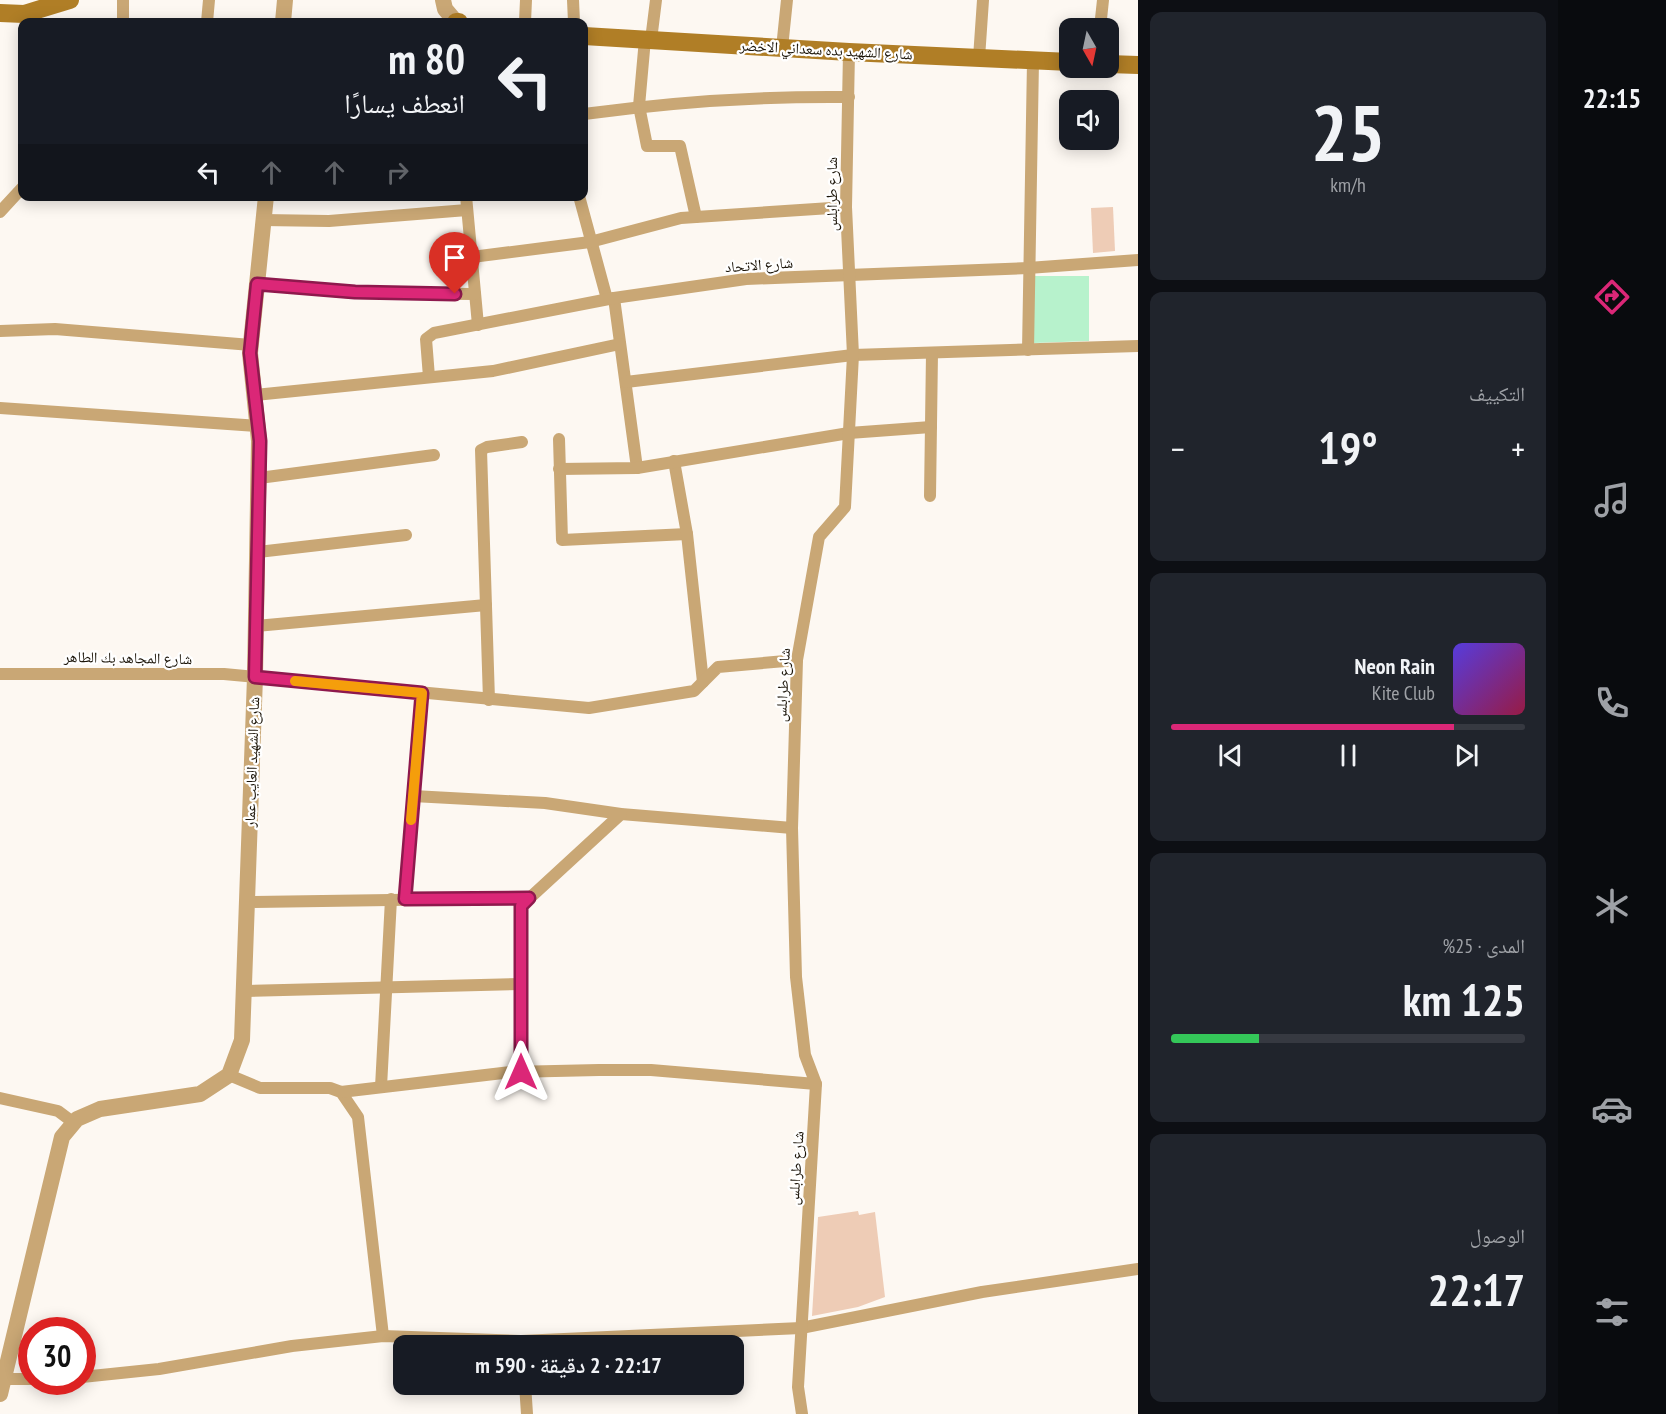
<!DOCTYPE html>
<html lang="ar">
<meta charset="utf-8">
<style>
:root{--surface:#171b24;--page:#20242c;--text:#f1f3f6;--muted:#9ea1a6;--line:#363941;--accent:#db2777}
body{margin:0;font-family:"PT Sans Narrow","Noto Naskh Arabic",sans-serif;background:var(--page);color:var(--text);direction:rtl;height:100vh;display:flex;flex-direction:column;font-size:22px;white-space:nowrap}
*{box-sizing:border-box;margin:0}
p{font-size:20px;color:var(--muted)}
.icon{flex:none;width:33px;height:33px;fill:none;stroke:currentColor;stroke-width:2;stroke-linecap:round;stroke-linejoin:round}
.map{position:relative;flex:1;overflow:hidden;direction:ltr}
.sheet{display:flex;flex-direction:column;gap:12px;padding:12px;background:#0d0f14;width:420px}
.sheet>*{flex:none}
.top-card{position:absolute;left:18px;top:18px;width:570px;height:183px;border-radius:12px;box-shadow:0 3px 15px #0003;direction:rtl;background:#171b24;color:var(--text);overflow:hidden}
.needle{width:39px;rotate:171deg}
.controls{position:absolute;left:1059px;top:18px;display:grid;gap:12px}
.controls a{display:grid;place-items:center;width:60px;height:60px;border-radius:12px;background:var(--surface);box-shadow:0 3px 15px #0003;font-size:30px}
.speed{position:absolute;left:18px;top:1317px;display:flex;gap:12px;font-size:30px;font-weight:700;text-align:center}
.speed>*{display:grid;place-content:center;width:78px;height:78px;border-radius:50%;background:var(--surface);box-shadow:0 3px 15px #0003;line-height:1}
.speed .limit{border:9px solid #d22;background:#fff;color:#111}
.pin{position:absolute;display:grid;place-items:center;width:51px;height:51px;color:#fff;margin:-62px -26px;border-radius:50% 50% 50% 0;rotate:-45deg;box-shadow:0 0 6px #0007}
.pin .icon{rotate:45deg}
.me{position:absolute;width:66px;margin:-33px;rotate:0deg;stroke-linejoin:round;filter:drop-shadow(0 0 4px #0008)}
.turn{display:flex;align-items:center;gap:21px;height:126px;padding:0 24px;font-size:27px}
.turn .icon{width:78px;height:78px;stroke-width:2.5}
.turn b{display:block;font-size:42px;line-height:51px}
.lanes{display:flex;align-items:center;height:57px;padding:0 24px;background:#0003;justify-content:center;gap:30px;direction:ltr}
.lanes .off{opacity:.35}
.big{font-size:45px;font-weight:600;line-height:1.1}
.sheet .tile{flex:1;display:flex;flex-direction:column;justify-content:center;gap:9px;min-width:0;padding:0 21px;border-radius:12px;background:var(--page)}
.sheet .dial{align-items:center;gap:0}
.dial b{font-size:78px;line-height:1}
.song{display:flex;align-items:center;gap:18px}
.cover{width:72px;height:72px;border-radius:9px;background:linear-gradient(135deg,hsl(250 70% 55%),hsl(340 70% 35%))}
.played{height:6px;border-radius:3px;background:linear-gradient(90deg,var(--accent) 80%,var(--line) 80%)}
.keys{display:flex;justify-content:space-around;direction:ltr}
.heat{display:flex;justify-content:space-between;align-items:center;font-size:33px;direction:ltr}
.charge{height:9px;border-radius:4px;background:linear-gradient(90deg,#34c759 25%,var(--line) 0)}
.trip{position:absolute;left:393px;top:1335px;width:351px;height:60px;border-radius:12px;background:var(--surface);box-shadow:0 3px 15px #0003;font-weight:600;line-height:60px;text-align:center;direction:rtl}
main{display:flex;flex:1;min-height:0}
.dock{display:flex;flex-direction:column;width:108px;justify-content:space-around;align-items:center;background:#090b0e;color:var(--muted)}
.dock .icon{width:42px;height:42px}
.dock .active{color:var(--accent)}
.dock b{font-size:27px;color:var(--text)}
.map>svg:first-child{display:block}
.green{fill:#b7f2cc}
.building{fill:#eeccb6}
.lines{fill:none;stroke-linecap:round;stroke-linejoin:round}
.minor{stroke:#c9a775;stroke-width:12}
.tertiary{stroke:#c9a775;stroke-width:16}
.secondary{stroke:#b07e26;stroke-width:18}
.route-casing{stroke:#8e194d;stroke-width:15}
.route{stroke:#db2777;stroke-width:10}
.slow{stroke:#f59e0b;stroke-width:10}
.labels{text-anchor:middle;stroke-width:4.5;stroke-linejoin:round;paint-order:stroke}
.street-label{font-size:15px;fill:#1b1408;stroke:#fff}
</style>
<main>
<nav class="dock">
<b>22:15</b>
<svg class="icon active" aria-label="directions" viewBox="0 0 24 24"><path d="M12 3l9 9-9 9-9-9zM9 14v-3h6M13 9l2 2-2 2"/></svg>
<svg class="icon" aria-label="music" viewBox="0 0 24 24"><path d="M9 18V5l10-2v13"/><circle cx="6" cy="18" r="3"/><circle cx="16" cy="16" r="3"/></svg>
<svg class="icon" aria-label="phone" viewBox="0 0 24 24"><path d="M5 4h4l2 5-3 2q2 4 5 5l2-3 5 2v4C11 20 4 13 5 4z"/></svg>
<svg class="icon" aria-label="climate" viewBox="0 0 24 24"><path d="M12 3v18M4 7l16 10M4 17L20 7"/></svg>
<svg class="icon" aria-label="car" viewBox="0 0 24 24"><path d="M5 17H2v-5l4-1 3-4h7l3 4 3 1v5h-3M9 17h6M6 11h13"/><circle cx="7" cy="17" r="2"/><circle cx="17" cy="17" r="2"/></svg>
<svg class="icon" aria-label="filters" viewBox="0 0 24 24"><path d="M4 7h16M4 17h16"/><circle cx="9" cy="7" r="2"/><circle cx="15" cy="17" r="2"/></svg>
</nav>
<section class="sheet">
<div class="tile dial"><b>25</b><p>km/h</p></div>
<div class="tile"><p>التكييف</p>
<div class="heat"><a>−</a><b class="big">19°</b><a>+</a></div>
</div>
<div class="tile">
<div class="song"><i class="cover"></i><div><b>Neon Rain</b><p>Kite Club</p></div></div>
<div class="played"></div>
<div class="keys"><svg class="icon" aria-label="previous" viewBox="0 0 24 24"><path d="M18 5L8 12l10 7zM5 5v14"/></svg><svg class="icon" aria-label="pause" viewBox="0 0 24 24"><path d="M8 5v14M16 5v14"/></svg><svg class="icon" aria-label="next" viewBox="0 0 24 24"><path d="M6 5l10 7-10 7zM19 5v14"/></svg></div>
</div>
<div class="tile"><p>المدى · 25%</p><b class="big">125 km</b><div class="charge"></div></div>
<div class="tile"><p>الوصول</p><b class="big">22:17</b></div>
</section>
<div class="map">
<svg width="1138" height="1414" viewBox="0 0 1138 1414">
<rect width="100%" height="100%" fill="#fdf8f2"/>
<path class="green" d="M1034,276h55v65l-55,2z"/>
<g class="building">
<path d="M1113,207l2,44 -22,2 -2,-45z"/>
<path d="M858,1211l1,4 16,-3 10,85 -27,10 -46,9 6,-99z"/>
</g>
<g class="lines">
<g class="minor">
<path d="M573,0l1,22"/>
<path d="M123,22v-22"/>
<path d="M207,22l2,-22"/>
<path d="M525,22l1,-22"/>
<path d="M1100,28l3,-28"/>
<path d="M645,39l-6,67 8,40h33l16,71"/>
<path d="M651,40l5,-40"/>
<path d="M782,48l5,-48"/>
<path d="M979,58l4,-58"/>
<path d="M584,114c88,-12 175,-18 265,-17"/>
<path d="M466,196l12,129"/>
<path d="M579,196l28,103"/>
<path d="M0,212l22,-24"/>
<path d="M263,220l66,1 138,-11"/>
<path d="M472,257l118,-15 91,-24 165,-11"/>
<path d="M257,284l98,9 120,1"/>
<path d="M614,298l23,170"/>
<path d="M0,331l55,-2 196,16"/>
<path d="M1028,350l5,-289"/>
<path d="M429,377l-3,-38 8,-6 180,-35 132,-19 282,-11 110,-8"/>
<path d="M626,382l227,-27 285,-9"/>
<path d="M255,395l238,-24 127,-27"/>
<path d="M0,408l258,18"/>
<path d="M559,439l3,101 125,-6"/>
<path d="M674,461l13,73 16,148"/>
<path d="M559,469l78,-1 212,-35 82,-6"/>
<path d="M259,478l175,-23"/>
<path d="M930,496l2,-143"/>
<path d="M258,552l148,-17"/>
<path d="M256,626l230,-21"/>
<path d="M0,674h224l365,34 105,-17 24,-24 79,-7"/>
<path d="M489,700l-8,-250 6,-3 35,-5"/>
<path d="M413,796l132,7 76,11 171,14"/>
<path d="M405,899l17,-205"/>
<path d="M247,902l282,-4"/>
<path d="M244,991l277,-7"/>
<path d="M521,1072v-166l100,-92"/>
<path d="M229,1075l31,13h70l11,4 17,25 25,219"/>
<path d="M381,1087l10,-188"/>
<path d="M341,1092l170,-20 88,-2h52l165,14"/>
<path d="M0,1098l58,13 16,12"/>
<path d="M82,1377l77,-8 133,-23 91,-10 138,5 280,-13 181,-36 156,-23"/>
<path d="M0,1379h32"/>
<path d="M525,1384l2,30"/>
<path d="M802,1414l-4,-27 18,-303 -11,-29 -9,-78 -4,-149 5,-168 22,-123 26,-30 8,-152 -7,-148 3,-155"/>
</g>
<g class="tertiary">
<path d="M443,0l2,9 11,13"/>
<path d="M283,22l2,-22"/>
<path d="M0,1394l62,-257 15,-18 23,-10 100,-15 29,-19 13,-35 13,-363 4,-236 -9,-88 16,-157"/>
</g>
<g class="secondary">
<path d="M0,13l24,1 46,-14"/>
<path d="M456,22h3"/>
<path d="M584,36l265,16 221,10"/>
<path d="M1108,64l30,1"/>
</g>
</g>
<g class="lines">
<g class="route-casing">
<path id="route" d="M455,294l-100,-2 -98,-8 -7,69 10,88 -5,236 167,16 -17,206 124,-1 -8,8v166"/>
</g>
<use href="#route" class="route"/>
<path class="slow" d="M295,681l127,12 -11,127"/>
</g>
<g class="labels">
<g class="street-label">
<text transform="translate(826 50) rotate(3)" y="5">شارع الشهيد بده سعداني الاخضر</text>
<text transform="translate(832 194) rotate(-90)" y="5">شارع طرابلس</text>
<text transform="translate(759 265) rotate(-4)" y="5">شارع الاتحاد</text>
<text transform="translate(128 658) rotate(1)" y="5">شارع المجاهد بك الطاهر</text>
<text transform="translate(783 685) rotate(-87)" y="5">شارع طرابلس</text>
<text transform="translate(252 762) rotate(-88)" y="5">شارع الشهيد العايب عمار</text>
<text transform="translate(796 1168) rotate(-86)" y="5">شارع طرابلس</text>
</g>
</g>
</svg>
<div class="controls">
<a><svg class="needle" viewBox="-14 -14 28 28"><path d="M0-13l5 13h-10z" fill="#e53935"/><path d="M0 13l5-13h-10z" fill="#9ea1a6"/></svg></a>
<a><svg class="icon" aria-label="sound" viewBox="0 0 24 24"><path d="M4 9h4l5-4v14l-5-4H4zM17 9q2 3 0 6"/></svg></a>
</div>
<div class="speed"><div class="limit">30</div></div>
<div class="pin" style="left:455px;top:294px;background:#d93025"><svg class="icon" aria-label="arrive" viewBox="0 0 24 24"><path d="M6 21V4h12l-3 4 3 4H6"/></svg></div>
<svg class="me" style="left:521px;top:1072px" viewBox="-20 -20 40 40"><path d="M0-17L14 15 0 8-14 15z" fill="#db2777" stroke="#fff" stroke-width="4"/></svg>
<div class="trip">22:17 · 2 دقيقة · 590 m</div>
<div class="top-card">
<div class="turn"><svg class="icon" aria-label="left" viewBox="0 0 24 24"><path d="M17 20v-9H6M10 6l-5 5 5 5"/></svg><div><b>80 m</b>انعطف يسارًا</div></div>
<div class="lanes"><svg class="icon" aria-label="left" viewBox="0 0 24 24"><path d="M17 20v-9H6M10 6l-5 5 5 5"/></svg><svg class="icon off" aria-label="ahead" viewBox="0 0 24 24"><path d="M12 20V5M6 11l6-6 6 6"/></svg><svg class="icon off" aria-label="ahead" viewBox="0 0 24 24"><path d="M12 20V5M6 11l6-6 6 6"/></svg><svg class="icon off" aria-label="right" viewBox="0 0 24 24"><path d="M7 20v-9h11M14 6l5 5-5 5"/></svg></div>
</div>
</div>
</main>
